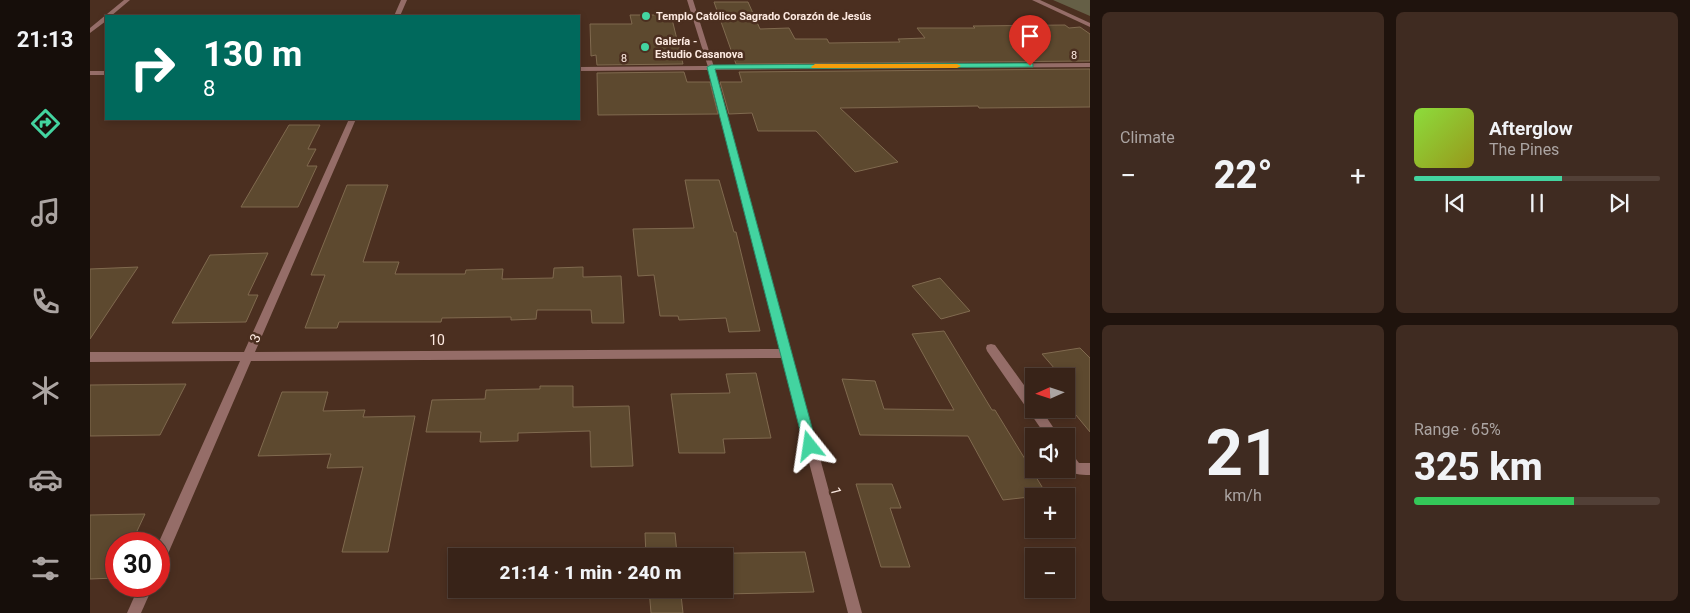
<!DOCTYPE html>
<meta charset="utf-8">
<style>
:root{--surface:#382318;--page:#3f2b21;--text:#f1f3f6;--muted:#aba4a2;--line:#524037;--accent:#43d4a0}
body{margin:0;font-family:Roboto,sans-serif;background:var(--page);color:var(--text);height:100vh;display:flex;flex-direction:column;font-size:19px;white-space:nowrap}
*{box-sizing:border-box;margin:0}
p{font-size:16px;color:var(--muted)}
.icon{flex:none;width:28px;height:28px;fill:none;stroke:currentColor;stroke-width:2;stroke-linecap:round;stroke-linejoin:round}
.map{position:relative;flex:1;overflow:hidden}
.sheet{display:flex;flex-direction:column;gap:12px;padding:12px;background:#1f130d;width:600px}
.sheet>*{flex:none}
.guide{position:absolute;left:15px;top:15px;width:475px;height:105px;border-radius:0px;box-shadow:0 2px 8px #0003,0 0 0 1px var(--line);background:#00695c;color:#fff;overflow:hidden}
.needle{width:32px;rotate:267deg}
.controls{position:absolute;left:935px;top:368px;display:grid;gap:10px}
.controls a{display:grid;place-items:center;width:50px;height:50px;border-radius:0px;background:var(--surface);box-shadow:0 2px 8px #0003,0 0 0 1px var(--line);font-size:25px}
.speed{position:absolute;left:15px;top:532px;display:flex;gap:10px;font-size:25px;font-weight:700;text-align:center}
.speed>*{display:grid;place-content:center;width:65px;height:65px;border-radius:50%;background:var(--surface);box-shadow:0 2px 8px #0003,0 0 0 1px var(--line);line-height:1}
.speed .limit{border:8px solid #d22;background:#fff;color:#111}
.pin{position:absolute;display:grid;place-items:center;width:42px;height:42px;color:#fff;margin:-51px -21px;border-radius:50% 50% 50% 0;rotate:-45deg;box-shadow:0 0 5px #0007}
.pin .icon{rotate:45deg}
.me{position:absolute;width:55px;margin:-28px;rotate:345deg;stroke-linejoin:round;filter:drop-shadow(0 0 4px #0008)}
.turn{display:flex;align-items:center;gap:18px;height:105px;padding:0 15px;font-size:22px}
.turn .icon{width:65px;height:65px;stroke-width:2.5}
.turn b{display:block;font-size:35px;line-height:42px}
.big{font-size:38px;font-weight:800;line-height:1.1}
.sheet .card{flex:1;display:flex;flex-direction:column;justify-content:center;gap:8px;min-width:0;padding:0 18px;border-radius:8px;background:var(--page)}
.sheet .dial{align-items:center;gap:0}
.dial b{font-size:65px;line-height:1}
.song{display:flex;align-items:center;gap:15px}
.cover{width:60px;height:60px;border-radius:8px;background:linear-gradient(135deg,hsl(90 70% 55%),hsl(60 70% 35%))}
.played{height:5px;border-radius:2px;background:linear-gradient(90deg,var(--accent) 60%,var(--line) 60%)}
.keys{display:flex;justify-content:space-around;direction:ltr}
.heat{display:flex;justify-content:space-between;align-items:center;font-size:28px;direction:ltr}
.charge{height:8px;border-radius:4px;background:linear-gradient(90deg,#34c759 65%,var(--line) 0)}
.sheet .tiles{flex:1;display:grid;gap:12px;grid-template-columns:repeat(2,1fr)}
.trip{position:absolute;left:358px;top:548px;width:285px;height:50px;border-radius:0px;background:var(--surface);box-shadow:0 2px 8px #0003,0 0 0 1px var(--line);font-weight:800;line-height:50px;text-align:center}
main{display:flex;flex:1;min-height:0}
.menu{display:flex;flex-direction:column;width:90px;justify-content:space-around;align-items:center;background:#160e0a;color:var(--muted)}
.menu .icon{width:35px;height:35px}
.menu .active{color:var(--accent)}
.menu b{font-size:22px;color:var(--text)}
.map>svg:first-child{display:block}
.green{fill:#655f46}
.building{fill:#5d492f;stroke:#806a4f}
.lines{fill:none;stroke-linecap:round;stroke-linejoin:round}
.service{fill:#956d68;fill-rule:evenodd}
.minor{fill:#956d68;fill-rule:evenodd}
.tertiary{fill:#956d68;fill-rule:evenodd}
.route{fill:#43d4a0;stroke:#2c8a68}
.slow{fill:#f59e0b}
.poi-dot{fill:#43d4a0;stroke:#4b2f20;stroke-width:2}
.labels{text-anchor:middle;stroke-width:5;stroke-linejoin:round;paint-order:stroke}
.far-poi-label{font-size:11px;font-weight:bold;fill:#fdeae1;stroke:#4b2f20;text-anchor:start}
.far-street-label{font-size:11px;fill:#fdeae1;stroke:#4b2f20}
.street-label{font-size:14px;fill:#fdeae1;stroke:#4b2f20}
</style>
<main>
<nav class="menu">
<b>21:13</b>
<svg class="icon active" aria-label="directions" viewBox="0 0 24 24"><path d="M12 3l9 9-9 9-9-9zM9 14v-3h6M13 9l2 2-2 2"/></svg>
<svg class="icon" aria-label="music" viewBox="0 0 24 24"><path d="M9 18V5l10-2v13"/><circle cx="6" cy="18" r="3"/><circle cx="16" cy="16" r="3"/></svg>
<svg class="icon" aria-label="phone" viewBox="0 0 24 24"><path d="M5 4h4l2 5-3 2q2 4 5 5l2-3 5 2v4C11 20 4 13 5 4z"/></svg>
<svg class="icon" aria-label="climate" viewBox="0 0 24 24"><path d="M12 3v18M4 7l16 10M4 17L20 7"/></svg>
<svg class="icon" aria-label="car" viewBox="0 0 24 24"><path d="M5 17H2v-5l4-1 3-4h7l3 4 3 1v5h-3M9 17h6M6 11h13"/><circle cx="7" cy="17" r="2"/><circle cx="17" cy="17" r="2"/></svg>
<svg class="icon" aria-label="filters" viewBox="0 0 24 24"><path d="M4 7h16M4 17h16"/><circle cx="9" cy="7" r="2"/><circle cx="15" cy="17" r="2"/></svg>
</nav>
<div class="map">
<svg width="1000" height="613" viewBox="0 0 1000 613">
<rect width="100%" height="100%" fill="#4b2f20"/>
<path class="green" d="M963,0h37v16z"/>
<g class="building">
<path d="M624,2h34l12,27 29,-1 6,11h32l2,4 71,-1 -2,-3 27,-1 -8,-10h58l-2,-2 92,-1 4,3 11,-1 10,7v27l-354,3z"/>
<path d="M540,15h41l12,49 -86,1 -1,-10 -5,1 -1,-32h42z"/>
<path d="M1000,69v38l-111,1 -1,-2 -138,2 58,54 -43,10 -39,-41h-58l-6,-18 -23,1 -9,-32h22l-3,-10z"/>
<path d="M594,72l3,10h23l8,32 -120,1 -1,-42z"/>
<path d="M199,125h31l-12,24h8l-9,17h10l-19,41h-57z"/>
<path d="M595,180h34l15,52h2l24,99 -31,1 -3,-14 -47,2 -1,-4h-18l-6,-41 -16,1 -5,-47 61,-1z"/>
<path d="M257,185h41l-25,77h36l-4,12h70l1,-4 37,-1 -1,10 51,-1 1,-10 29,-1v10l38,-1 3,47h-32l-1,-13h-54l-1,9 -25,1v-3l-69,1 -1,4h-102l-2,6h-32l20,-53h-14z"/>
<path d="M178,253l-20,42h10l-12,27 -74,1 38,-68z"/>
<path d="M48,267l-48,72v-70z"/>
<path d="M850,278l30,33 -29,8 -29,-33z"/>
<path d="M854,331l48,79h3l52,85 -44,5 -35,-64 -108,-1 -18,-56 33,2 9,28 70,1 -42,-76z"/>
<path d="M990,348l10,10v74l-24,-29v-27h-5l-19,-22z"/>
<path d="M666,373l15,65 -48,1 2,14h-46l-8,-59 59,-1 -4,-19z"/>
<path d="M96,384l-26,51 -70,1v-51z"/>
<path d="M450,386h33v21l56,-1 4,60 -42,1 -1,-36 -72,2v8l-38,1 1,-10h-55l6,-32 53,-1 1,-9 54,-1z"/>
<path d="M192,392h46l-5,19 42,-1 -2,7 52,-1 -27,136h-46l21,-85 -36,1 4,-14 -73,2z"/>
<path d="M766,484h36l9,24h-11l20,59h-29z"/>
<path d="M55,514l-14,30h-15v34l-26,1v-64z"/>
<path d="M555,533h30l2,21 128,-2 9,40 -133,3 2,18h-32l-2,-24h75v-33h-78z"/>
</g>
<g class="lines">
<g class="service">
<path d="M901,344l4,1 39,54v10h7l18,27h-13l-59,-85 -1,-3 1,-3z"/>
<path d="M976,449l4,2 9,12h11v12c-22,0 -24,-4 -24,-26z"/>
</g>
<g class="minor">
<path d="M34,0h6l-19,16h-5v5l-16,12v-5z"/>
<path d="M311,0h6l-7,16h-6z"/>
<path d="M597,0h6l21,67 148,546h-14l-66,-255 -531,3 -87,202 -5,2 -1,-21 82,-183 -150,1v-10h154l105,-233h7l-101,233 525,-3 -72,-282z"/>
<path d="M942,0h8l50,23v4z"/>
<path d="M49,586h14l-12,27h-14z"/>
</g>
<g class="tertiary">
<path d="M1000,63v4l-511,4v-4z"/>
<rect x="0" y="71" width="16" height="4"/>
</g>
</g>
<path class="route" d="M940,63l3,1v3l-318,2 102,377 -2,4 -5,2 -5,-2 -98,-383 4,-2z"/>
<path class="slow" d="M725,64h142l4,2 -4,2h-145l-1,-1z"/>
<g class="poi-dot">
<circle cx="556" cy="16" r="5"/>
<circle cx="555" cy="47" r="5"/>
</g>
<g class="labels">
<g class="far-poi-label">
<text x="566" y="20">Templo Católico Sagrado Corazón de Jesús</text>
<text x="565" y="45">Galería -<tspan x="565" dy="13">Estudio Casanova</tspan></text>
</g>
<g class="far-street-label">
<text x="984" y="59">8</text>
<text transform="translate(534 58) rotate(-1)" y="4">8</text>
</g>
<g class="street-label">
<text transform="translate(165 338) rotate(-66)" y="5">3</text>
<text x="347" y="345">10</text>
<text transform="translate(746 491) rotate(75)" y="5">1</text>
</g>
</g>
</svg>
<div class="controls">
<a><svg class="needle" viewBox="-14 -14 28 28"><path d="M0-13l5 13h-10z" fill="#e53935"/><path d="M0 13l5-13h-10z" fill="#aba4a2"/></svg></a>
<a><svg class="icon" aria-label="sound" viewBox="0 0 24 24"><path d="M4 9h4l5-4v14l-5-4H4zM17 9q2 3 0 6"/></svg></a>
<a>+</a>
<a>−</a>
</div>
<div class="speed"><div class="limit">30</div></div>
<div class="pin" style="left:940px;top:66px;background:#d93025"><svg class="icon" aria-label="arrive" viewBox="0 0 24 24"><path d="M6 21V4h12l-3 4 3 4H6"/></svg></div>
<svg class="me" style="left:720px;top:446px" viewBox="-20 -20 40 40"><path d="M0-17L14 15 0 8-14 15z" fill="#43d4a0" stroke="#fff" stroke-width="4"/></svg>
<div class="trip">21:14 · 1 min · 240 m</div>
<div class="guide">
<div class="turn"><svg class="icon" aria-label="right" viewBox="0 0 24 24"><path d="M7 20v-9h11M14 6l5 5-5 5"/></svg><div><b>130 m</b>8</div></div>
</div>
</div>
<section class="sheet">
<div class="tiles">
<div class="card"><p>Climate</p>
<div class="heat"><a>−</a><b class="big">22°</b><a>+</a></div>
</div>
<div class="card">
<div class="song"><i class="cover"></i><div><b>Afterglow</b><p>The Pines</p></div></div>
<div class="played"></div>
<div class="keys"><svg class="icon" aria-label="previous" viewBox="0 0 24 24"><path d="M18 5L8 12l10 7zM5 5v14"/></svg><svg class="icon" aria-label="pause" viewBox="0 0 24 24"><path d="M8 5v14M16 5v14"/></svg><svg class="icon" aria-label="next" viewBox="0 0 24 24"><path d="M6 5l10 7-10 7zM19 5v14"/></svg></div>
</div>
<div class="card dial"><b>21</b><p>km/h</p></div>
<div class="card"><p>Range · 65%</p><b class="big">325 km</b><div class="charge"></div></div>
</div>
</section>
</main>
